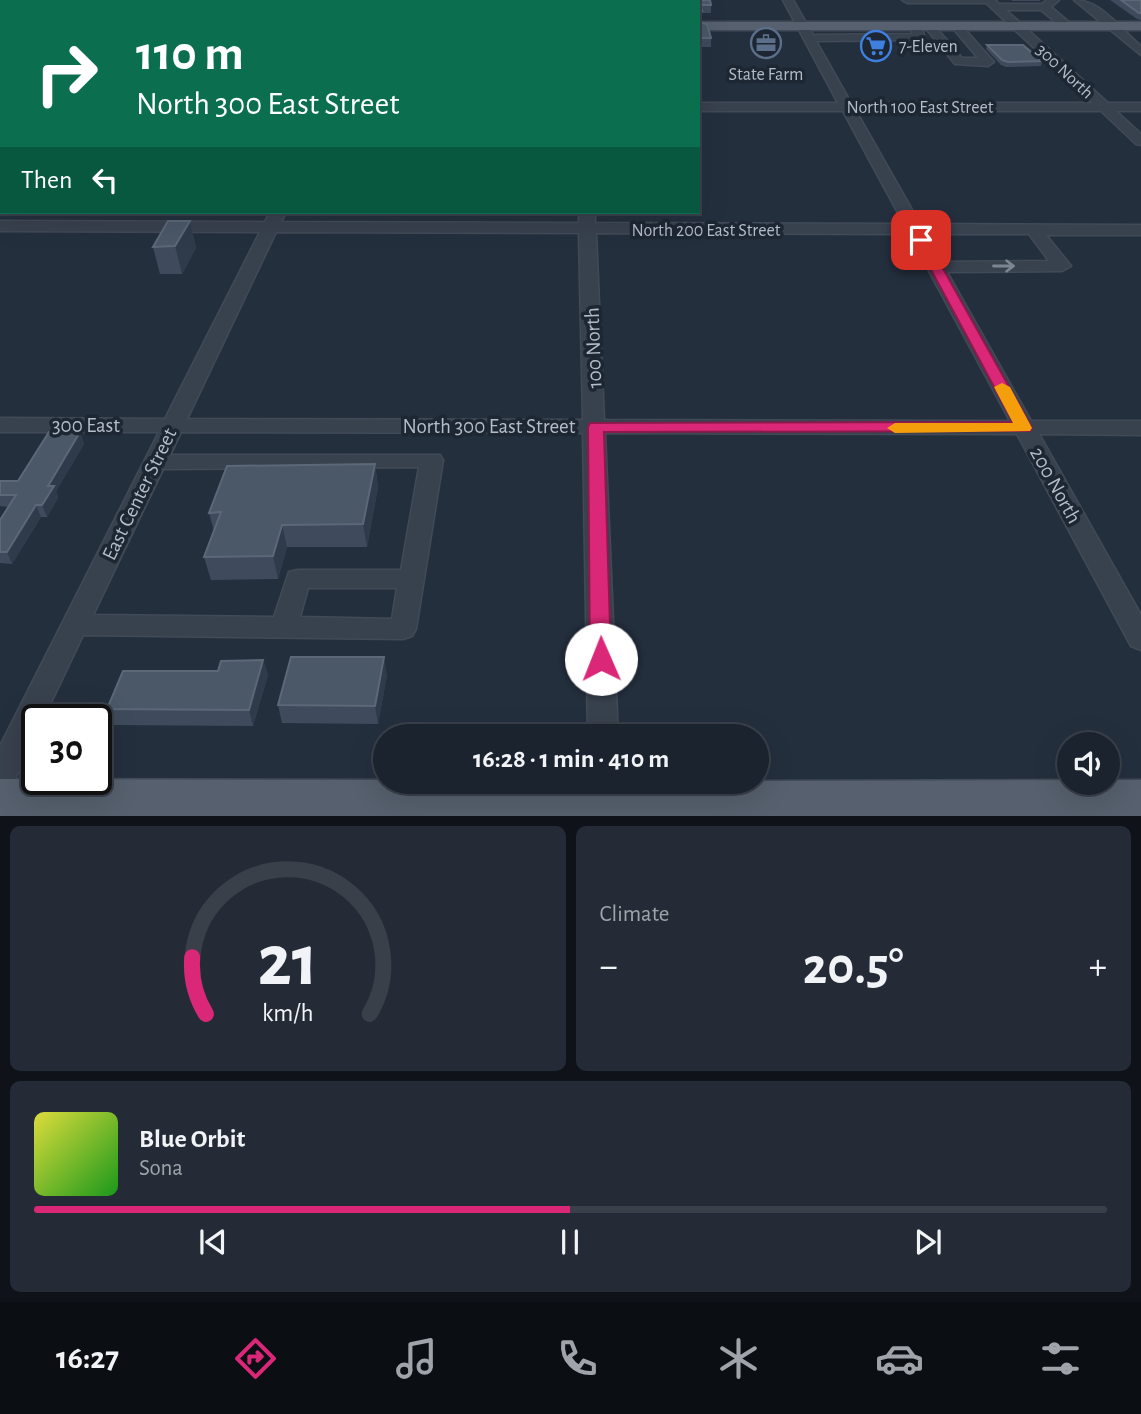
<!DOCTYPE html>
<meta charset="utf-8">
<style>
:root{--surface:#1b232e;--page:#242b36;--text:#f1f3f6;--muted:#a0a4aa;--line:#39404a;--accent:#db2777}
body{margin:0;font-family:"Alegreya Sans",sans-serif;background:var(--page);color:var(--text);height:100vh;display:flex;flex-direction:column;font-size:26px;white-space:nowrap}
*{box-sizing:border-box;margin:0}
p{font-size:23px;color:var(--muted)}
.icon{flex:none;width:38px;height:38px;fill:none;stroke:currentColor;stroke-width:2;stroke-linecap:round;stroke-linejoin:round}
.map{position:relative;height:816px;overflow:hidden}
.panel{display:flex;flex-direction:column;gap:10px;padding:10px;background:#0f1319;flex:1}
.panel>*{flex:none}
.guide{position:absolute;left:0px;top:0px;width:700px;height:214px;box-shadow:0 7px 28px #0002,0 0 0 2px var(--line);background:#0b6e4f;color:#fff;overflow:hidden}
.controls{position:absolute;left:1057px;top:732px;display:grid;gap:14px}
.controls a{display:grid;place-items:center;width:63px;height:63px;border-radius:50%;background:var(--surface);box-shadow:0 7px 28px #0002,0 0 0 2px var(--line);font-size:35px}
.speed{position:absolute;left:21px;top:704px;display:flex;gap:14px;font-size:35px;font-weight:700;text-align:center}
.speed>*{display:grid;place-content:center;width:91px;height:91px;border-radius:50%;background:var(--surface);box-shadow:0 7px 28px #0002,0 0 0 2px var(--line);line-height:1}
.speed .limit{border:4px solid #111;border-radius:10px;background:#fff;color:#111}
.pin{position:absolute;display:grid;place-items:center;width:60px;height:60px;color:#fff;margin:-30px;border-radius:14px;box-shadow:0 4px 10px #0006}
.me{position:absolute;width:77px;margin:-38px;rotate:359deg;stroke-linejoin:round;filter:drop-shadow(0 0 5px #0008)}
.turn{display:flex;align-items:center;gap:24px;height:147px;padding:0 21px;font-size:32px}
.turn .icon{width:91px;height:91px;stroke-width:2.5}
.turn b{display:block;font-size:49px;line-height:60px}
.then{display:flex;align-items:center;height:66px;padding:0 21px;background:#0003;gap:14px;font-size:26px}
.big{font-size:52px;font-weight:600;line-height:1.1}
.panel .tile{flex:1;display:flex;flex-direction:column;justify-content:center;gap:10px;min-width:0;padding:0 24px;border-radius:10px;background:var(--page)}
.panel .dial{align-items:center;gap:0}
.dial svg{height:182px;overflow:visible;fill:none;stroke:var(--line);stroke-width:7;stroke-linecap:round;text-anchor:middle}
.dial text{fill:var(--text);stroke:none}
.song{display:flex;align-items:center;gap:21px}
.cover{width:84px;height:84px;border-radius:10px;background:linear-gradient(135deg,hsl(60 70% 55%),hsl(120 70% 35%))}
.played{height:7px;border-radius:4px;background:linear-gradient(90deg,var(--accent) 50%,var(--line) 50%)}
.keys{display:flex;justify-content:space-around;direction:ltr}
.heat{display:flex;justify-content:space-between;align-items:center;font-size:38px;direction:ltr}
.panel .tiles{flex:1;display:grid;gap:10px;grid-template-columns:1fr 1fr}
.tile:last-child{grid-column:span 2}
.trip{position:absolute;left:373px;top:724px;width:396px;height:70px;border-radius:35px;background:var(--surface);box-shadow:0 7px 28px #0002,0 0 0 2px var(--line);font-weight:600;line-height:70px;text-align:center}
.menu{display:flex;height:112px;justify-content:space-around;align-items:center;background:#0b0e12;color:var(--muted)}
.menu .icon{width:49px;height:49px}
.menu .active{color:var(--accent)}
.menu b{font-size:32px;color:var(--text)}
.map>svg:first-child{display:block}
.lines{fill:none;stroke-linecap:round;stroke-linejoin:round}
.stream{stroke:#17263c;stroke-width:3.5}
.minor-casing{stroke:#414a57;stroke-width:3}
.major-casing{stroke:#414a57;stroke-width:3}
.path{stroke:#3f5557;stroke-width:2;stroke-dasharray:2.5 2.5;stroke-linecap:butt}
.minor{fill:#38414e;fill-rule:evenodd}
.major{fill:#56606e;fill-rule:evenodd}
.wall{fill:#3f4b5c}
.shaded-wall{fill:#2f3b4b}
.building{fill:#4b5868;stroke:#5c6777;stroke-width:2}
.oneway{stroke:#7c8592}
.route{fill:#db2777;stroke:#8e194d;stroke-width:2}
.slow{fill:#f59e0b}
.labels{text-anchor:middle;stroke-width:7;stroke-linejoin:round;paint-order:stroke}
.far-poi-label{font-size:18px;fill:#b4bcc9;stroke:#1d2633;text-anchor:start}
.far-street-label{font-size:18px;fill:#b4bcc9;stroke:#1d2633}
.street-label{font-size:21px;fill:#b4bcc9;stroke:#1d2633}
</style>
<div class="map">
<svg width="1141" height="816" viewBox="0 0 1141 816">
<rect width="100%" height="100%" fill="#242f3e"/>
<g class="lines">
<path class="stream" d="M0,176l2,-2"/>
<g class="minor-casing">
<g id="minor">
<path d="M101,0h11l-12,2z"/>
<path d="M378,0h10l-11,2z"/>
<rect x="579" y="0" width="10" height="2"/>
<path d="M783,0h10l20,35 99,-1 -1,-10 9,2 5,11 -6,3 -103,1 35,62h242l-107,-100h-79l-5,-3h93l4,4h43l5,-4h12l-8,7 20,17v4h-8l-22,-18h-35l102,93h33v8h-25l25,23v11l-5,-1 -35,-33h-245l64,113 221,1v10h-95l25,31 -9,5 -115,1 84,149h110v14l-102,-1 102,181v35l-10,-4 -114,-212 -412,-1 13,304h-30l-5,-304 -402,-1 -11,23h270l3,5 -27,169 -4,7 -9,3 -320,-4 -40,84h-6v14l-26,54 -11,4v-45l159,-314h-159v-14l165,1 95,-187 -260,-1v-10l265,1 5,-10h16l-5,10 298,1v-11h16v11l309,1 -61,-113h-145v-8h140zM276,232l303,1 4,187 -396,-1zM596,233l313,1 101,187 -406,-1zM926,234h103l20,27 -108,1zM419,467l-18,103h-103l-9,2 -15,45 -181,-2 70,-146zM308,588h89l-5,31 -92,-2z"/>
<path d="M1074,0c28,0 47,30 67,46v9z"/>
<path d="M929,23l4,1 29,34h16l-27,-32 9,-2 34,38 -6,4 -33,-2 -31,-38z"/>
<rect x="0" y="102" width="2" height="8"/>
<path d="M0,158h2l-2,10z"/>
<path d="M0,184h2l-2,11z"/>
</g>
</g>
<g class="major-casing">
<g id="major">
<rect x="698" y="22" width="443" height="8"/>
<path d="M0,779l385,1v2l756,-2v36h-1141z"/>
</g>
</g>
<path class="path" d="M71,2l10,-2"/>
<use href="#minor" class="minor"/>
<use href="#major" class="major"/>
</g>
<g class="wall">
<path d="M139,0h77l-2,2h-75z"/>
<rect x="535" y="0" width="15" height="2"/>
<path d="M1011,0h29v1h-27z"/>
<path d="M1110,0h31v20l-4,-1z"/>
<path d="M698,2l13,3v8h-9v6z"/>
<path d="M698,22l13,16v9h-13z"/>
<path d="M987,45l55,16 -1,5 -35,1 -5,-2 -15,-16z"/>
<path d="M190,221l6,27 -14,26h-22l-7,-27z"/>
<path d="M80,432l4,12 -28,47 2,7 -11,19h-6l-29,47 -12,-1v-43l9,-13 -9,-1v-25h18z"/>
<path d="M375,464l3,23 -11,60h-80l-9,32 -67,1 -7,-23 10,-26 -5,-18z"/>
<path d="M263,660l5,15 -15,51 -140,-1 -6,-16 111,-38z"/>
<path d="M387,675l-9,49 -96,-1 -4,-18z"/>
</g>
<g class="shaded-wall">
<path d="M698,11h4v8l-4,1z"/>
<path d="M190,221l6,27 -14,26 -7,-28z"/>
<path d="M80,432l4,12 -28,47 2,7 -11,19 -5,-12 6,-19z"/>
<path d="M375,464l3,23 -11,60 -4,-23z"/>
<path d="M36,505l5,12 -29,47 -5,-12z"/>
<path d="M282,525l5,22 -9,32 -5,-23z"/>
<path d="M384,657l3,18 -9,49 -3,-18z"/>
<path d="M263,660l5,15 -15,51 -4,-16z"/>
</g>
<g class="building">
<path d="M0,0h42l-2,2h-38v14l-2,-1z"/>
<path d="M607,0h21v2h-20z"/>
<path d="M663,0h47l1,5h-11l2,6h-4v-9h-35z"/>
<path d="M1121,0h20v13h-2z"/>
<path d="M2,18v13l-2,1v-7z"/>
<path d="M698,22l9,2 4,14h-13z"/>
<path d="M987,45h36l19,16 -34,1 -6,-2z"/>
<path d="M168,221h22l-15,25 -22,1z"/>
<path d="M49,432h31l-32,54h6l-12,19h-6l-29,47h-7v-32l16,-25h-16v-14h18z"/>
<path d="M375,464l-12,60 -81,1 -9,31 -69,1 17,-45 -12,1 18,-47z"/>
<path d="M291,657h93l-9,49 -97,-1z"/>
<path d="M263,660l-14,50 -142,-1 16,-38h95l3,-10z"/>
</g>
<defs><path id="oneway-shaft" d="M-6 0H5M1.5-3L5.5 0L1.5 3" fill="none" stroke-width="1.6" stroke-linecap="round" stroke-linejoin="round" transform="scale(1.75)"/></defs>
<use class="oneway" href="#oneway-shaft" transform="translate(1004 266)"/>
<path class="route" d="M921,237l6,3 105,188 -2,3 -426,1 7,227 -3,6 -7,3 -7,-3 -4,-6 -2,-232 2,-4 423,-1 -98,-182z"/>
<path class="slow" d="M1002,383l8,4 22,41 -2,3 -135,2 -8,-5 8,-5h118l-19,-36z"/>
<defs>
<g id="office-ring" transform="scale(1.575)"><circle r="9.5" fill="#1d2633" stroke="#5c6f8a" stroke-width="1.5"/><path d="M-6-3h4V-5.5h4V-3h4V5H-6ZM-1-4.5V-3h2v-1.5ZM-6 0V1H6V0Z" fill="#5c6f8a"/></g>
<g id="supermarket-ring" transform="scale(1.575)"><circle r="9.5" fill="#1d2633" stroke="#3f7fe0" stroke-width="1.5"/><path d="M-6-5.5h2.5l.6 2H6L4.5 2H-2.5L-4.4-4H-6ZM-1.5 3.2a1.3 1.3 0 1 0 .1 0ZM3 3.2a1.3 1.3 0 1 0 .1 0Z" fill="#3f7fe0"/></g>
</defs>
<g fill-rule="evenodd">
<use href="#office-ring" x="766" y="43"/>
<use href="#supermarket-ring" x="876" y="46"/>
</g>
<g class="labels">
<g class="far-poi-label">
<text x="899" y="52">7-Eleven</text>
<text x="766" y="80" text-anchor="middle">State Farm</text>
</g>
<g class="far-street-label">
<text transform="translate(1065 71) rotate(43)" y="6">300 North</text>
<text x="920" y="113">North 100 East Street</text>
<text x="706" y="236">North 200 East Street</text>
</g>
<g class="street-label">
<text transform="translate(593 348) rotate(-92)" y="7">100 North</text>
<text x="86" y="432">300 East</text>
<text x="489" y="433">North 300 East Street</text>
<text transform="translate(1056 485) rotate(61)" y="7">200 North</text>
<text transform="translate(139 494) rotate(-64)" y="7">East Center Street</text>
</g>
</g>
</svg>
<div class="controls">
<a><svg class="icon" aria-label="sound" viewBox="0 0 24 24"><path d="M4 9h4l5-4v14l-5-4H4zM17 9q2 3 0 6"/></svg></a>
</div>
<div class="speed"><div class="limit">30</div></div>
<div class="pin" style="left:921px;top:240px;background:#d93025"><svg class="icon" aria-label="arrive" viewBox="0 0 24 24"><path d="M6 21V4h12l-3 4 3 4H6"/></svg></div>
<svg class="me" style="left:601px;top:659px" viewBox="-20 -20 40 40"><circle r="19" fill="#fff"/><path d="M0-13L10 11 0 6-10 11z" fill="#db2777"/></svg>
<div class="trip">16:28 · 1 min · 410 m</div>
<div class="guide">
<div class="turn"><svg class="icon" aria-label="right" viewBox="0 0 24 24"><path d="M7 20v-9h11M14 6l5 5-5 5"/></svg><div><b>110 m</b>North 300 East Street</div></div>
<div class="then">Then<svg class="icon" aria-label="left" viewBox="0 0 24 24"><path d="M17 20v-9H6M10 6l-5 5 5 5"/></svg></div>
</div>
</div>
<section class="panel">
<div class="tiles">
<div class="tile dial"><svg viewBox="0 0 100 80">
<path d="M14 69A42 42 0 1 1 86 69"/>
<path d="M14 69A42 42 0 0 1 8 44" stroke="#db2777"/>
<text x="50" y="56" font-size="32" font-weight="700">21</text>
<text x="50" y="72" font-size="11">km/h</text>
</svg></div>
<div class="tile"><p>Climate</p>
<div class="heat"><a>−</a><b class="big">20.5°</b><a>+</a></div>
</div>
<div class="tile">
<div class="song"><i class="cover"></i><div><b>Blue Orbit</b><p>Sona</p></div></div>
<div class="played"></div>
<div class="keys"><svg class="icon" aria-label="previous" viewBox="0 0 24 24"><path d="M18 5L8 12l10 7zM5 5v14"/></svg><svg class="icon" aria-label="pause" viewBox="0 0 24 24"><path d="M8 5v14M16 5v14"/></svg><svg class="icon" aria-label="next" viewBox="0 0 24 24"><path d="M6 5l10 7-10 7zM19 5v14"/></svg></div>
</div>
</div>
</section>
<nav class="menu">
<b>16:27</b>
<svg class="icon active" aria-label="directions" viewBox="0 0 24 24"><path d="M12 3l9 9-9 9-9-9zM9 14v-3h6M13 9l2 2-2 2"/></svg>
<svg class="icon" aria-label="music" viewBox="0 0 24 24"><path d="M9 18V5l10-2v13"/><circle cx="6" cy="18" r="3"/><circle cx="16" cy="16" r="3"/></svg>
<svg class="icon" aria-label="phone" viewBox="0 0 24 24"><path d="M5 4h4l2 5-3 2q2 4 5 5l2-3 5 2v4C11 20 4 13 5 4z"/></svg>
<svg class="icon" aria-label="climate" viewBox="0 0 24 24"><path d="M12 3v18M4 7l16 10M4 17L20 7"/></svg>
<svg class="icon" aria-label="car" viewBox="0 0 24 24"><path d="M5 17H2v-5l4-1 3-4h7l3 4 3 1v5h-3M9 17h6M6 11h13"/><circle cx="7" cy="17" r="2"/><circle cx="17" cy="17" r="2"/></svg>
<svg class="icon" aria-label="filters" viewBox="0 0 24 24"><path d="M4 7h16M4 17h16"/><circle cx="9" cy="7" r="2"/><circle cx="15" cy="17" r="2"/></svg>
</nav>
